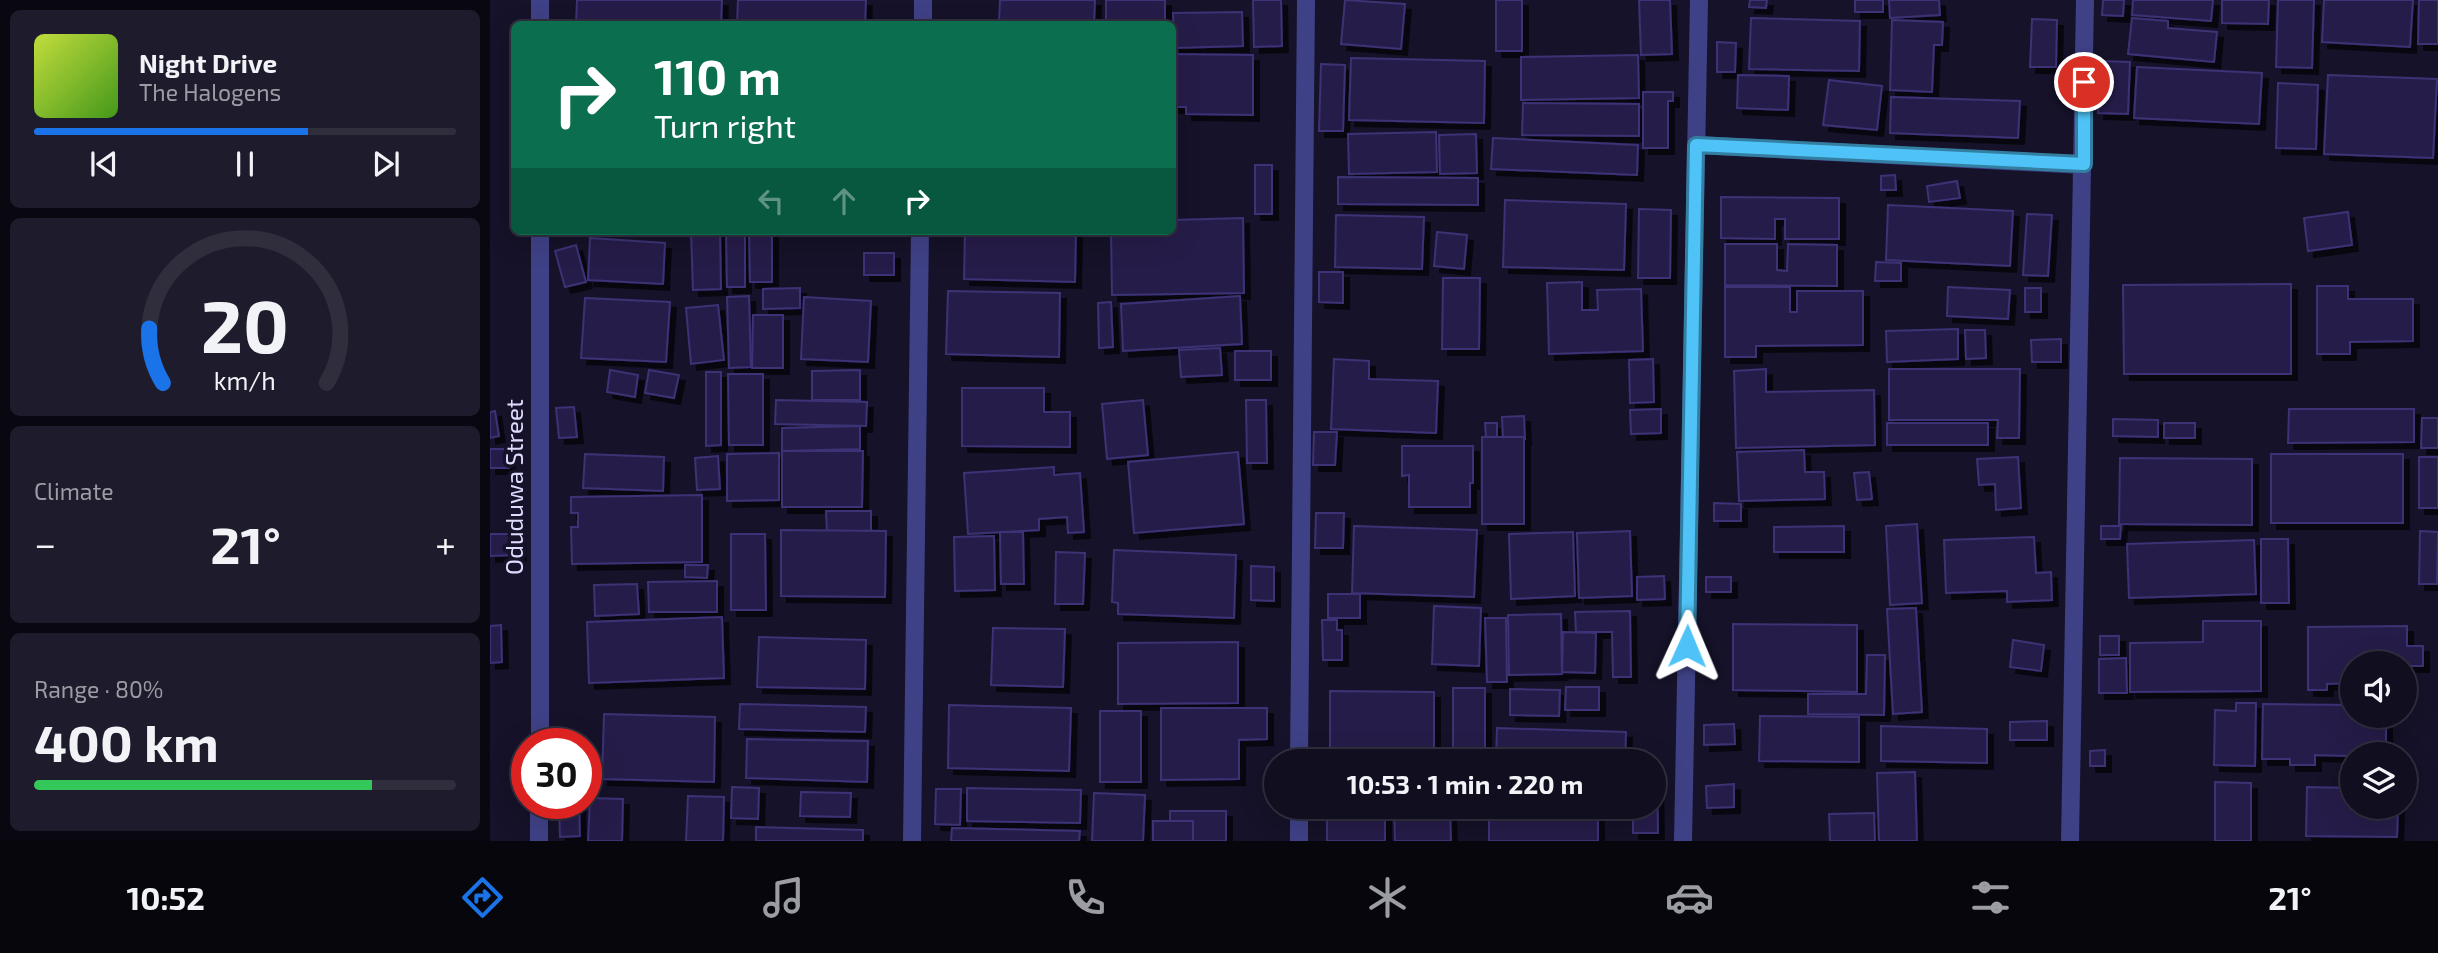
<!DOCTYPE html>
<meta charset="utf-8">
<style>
:root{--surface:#100e1f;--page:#1e1c2c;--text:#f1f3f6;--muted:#9c9ca4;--line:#302e3d;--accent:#1a73e8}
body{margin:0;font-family:"Exo 2",sans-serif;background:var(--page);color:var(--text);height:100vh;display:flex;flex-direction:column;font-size:26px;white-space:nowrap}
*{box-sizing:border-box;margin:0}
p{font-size:23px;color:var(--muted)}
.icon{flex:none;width:38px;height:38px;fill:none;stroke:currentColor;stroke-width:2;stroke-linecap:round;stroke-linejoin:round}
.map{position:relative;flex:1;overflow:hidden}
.details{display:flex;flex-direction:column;gap:10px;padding:10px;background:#090811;width:490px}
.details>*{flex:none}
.top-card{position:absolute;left:21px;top:21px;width:665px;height:214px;border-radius:10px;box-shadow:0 7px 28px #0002,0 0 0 2px var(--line);background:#0b6e4f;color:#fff;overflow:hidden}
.controls{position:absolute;left:1850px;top:651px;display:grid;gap:14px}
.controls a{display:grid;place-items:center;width:77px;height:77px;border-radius:50%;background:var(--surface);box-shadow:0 7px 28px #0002,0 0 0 2px var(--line);font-size:35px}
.speed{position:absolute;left:21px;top:728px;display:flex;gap:14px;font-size:35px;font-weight:700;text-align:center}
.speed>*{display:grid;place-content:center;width:91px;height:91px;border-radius:50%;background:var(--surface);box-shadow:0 7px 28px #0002,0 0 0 2px var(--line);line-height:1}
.speed .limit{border:10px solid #d22;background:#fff;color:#111}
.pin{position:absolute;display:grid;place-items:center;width:60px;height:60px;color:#fff;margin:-30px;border:4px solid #fff;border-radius:50%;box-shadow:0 2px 7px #0007}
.me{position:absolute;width:77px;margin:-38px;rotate:1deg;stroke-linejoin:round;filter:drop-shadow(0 0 5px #0008)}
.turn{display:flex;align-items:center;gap:24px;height:147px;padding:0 28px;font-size:32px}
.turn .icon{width:91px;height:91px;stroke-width:2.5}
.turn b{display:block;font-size:49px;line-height:60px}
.lanes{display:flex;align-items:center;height:66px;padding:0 28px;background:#0003;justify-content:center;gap:35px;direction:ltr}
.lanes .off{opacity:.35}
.big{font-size:52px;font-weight:700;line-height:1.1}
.details .card{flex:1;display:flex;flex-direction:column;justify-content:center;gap:10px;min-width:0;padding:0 24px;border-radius:10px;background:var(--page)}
.details .dial{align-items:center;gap:0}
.dial svg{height:182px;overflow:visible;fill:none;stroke:var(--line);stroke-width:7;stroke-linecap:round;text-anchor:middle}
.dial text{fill:var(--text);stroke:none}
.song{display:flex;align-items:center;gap:21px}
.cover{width:84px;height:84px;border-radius:10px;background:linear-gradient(135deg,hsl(70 70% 55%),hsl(100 70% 35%))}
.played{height:7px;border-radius:4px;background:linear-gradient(90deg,var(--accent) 65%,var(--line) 65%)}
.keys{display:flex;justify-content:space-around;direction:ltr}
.heat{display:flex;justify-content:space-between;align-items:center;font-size:38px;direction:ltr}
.charge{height:10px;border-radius:5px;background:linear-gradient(90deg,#34c759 80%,var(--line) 0)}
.trip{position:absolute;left:774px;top:749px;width:402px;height:70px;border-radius:35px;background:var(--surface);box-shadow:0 7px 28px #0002,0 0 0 2px var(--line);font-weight:700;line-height:70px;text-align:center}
.tabs{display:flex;height:112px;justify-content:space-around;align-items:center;background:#06060c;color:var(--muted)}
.tabs .icon{width:49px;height:49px}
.tabs .on{color:var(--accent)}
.tabs b{font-size:32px;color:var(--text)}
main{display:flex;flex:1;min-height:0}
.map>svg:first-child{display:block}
.building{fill:#251f49;stroke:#3c3274;stroke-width:2;filter:url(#shadow)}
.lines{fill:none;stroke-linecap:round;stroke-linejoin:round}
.minor{stroke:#3f4186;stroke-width:18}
.route-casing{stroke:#337fa1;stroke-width:18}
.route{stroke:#4fc3f7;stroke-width:12}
.labels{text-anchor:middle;stroke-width:7;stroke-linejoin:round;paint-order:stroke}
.street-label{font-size:24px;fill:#dedcfd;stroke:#151229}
</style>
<main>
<section class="details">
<div class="card">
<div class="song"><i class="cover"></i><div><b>Night Drive</b><p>The Halogens</p></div></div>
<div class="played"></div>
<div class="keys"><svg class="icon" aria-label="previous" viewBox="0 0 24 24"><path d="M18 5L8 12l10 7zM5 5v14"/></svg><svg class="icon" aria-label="pause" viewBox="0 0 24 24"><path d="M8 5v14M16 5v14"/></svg><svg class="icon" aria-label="next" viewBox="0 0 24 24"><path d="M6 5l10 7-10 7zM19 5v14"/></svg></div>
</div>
<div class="card dial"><svg viewBox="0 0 100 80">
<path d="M14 69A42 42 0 1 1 86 69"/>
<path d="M14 69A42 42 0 0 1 8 45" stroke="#1a73e8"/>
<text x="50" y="56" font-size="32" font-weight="700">20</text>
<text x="50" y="72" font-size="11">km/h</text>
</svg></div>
<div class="card"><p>Climate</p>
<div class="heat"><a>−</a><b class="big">21°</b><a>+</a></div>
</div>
<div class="card"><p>Range · 80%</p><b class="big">400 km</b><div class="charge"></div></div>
</section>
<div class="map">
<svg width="1948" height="841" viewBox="0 0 1948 841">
<defs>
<filter id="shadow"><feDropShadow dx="6" dy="6" stdDeviation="0" flood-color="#0009"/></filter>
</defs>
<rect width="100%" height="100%" fill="#151229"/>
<g class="building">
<path d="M87,0h145l-1,24h-145z"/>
<path d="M248,0h128l-1,24h-128z"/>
<path d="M510,0h95l-1,23 -95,-1z"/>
<rect x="616" y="0" width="59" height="24"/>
<path d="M763,0h28l1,46 -28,1z"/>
<path d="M855,0l60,4 -4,45 -60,-5z"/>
<rect x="1006" y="0" width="26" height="51"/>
<path d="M1149,0h31l2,54 -31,1z"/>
<path d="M1260,0h17l-1,8 -17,-1z"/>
<rect x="1365" y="0" width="28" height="12"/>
<path d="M1399,0h50l1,15 -50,3z"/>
<path d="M1613,0h21l-1,16 -21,-1z"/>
<path d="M1643,0h80l-2,21 -79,-6z"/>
<path d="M1732,0h47l-1,24 -46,-1z"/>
<path d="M1788,0h36l-2,68 -36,-1z"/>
<path d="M1834,0h89l-3,47 -88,-5z"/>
<path d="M1929,0h19v44h-20z"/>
<path d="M752,12l1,34 -69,2 -1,-35z"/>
<path d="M1261,18l109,3 -1,50 -110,-2z"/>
<path d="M1642,18l36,3v7l49,4 -3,30 -86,-8z"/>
<path d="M1542,19l25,1 -1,47h-26z"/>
<path d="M1402,20l51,2 -1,23h-8l-2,47 -42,-2z"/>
<path d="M1227,42l19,1 -1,29h-18z"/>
<path d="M682,54l81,1v60l-67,-1v-7h-14z"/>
<path d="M1148,55l1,43 -118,2v-43z"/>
<path d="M861,58l134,3 -1,62 -135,-3z"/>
<path d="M1610,61l30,1 -2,52 -30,-1z"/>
<path d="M831,64l24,1 -2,66h-24z"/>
<path d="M1647,67l125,6 -3,51 -125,-6z"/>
<path d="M1248,75l51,1 -1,34 -51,-2z"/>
<path d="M1838,75l109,4 -4,79 -109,-4z"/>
<path d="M1339,80l53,6 -5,44 -54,-5z"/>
<path d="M1788,83l40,2 -2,64 -40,-1z"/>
<path d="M1153,92h30v9h-5v47h-25z"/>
<path d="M1401,97l129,4 -2,37 -128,-5z"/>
<path d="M1033,103l116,1v32l-117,-1z"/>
<path d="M946,132l1,40 -88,2 -1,-40z"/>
<path d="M986,134l1,39 -37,1 -1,-39z"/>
<path d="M1003,138l145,7 -1,30 -146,-6z"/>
<rect x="765" y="165" width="17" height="49"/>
<path d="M1405,175l1,15h-15v-14z"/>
<path d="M848,177l140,1v27l-140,-1z"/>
<path d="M1467,181l3,17 -31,4 -2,-16z"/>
<path d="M1231,197l118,1v41h-54v-20h-10v20l-54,-1z"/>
<path d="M1015,200l121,4 -2,66 -121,-3z"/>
<path d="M1398,205l125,6 -3,55 -124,-6z"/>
<path d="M1149,209l32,1 -1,68h-32z"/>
<path d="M1858,212l4,33 -44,6 -4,-33z"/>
<path d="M1537,214l25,1 -4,61 -25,-1z"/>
<path d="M846,215l88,2 -2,52 -87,-2z"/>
<path d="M753,218l1,75 -132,2 -1,-64h61v-11z"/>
<path d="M201,231h29l1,58 -28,1z"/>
<path d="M236,231h19v56h-18z"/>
<path d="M259,231h23v51h-22z"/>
<path d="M475,231h111l-1,51 -111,-3z"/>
<path d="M947,232l30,3 -3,34 -30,-3z"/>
<path d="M100,238l75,5 -2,41 -75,-4z"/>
<path d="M1235,244h52v26l10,1 1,-27 49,1v41l-112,-1z"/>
<path d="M86,245l10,37 -21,5 -10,-36z"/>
<rect x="374" y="253" width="30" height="22"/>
<path d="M1386,262l25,1v18h-26z"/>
<path d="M829,272h24v31l-24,-1z"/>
<path d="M953,278h37l-1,71h-37z"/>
<path d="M1092,282v28h16l-1,-20 44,-1 2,62 -94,3 -2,-71z"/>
<path d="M1801,284v90h-167l-1,-89z"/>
<path d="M1827,286h31v13h65v42l-63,1v12h-33z"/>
<path d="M1235,287h65v25h7v-21h66v54l-107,1v11h-31z"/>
<path d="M1458,287l62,3 -2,29 -61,-3z"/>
<path d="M310,288v20l-37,1v-20z"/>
<rect x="1535" y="288" width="16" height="24"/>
<path d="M458,291l112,2 -1,64 -113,-3z"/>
<path d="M259,296l2,71 -22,1 -2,-71z"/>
<path d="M750,296l2,48 -119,7 -2,-47z"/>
<path d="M314,297l67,4 -3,61 -67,-3z"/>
<path d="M95,298l85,4 -4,60 -85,-4z"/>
<path d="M621,302l2,45 -14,1 -1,-45z"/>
<path d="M228,305l6,55 -33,4 -5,-56z"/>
<path d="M263,315h30v53h-31z"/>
<path d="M1468,329v30l-71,3 -1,-31z"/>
<path d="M1475,330h20l1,28 -20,1z"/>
<path d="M1571,339v23h-29l-1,-22z"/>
<path d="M730,348l2,27 -41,2 -2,-27z"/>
<rect x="745" y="351" width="36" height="29"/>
<path d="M844,359l35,2v18l69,2 -2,52 -105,-4z"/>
<path d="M1163,359l1,43 -24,1 -1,-43z"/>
<path d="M1276,369v23l108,-2 1,55 -139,3 -2,-77z"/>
<path d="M1399,369h131l-1,69h-22l1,-18h-109z"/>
<path d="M120,370l28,5 -3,22 -28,-5z"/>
<path d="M159,370l30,5 -5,23 -29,-5z"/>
<path d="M370,370v30h-48v-29z"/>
<path d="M216,372h15v73l-15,1z"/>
<path d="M238,374h35v71h-34z"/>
<path d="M472,388h82v24h26v35l-108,-1z"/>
<path d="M286,400l91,2 -1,24 -91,-2z"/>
<path d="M653,400l5,55 -41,4 -5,-55z"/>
<path d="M756,400h20l1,63h-20z"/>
<path d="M84,407l3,30 -18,1 -3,-30z"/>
<path d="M1171,409v24l-30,1 -1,-24z"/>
<path d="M1799,409h125v33l-126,1z"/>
<path d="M5,411l4,25 -9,2v-26z"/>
<path d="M1034,416l1,23h-22l-1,-22z"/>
<path d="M1932,418h16v30h-17z"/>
<path d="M1623,419l45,1v17l-45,-1z"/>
<path d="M995,423h12v15h-11z"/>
<rect x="1397" y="423" width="101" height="22"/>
<rect x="1674" y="423" width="31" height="15"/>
<path d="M370,426v23l-78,2v-23z"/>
<path d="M824,432h23l-2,33h-22z"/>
<rect x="992" y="437" width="42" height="87"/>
<path d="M912,446h71v37h-3v24h-61v-32l-7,1z"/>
<rect x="0" y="449" width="19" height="19"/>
<path d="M1314,450l1,22h19l1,27 -86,2 -2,-49z"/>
<path d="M292,451h81l-1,56h-80z"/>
<path d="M748,452l6,72 -110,9 -6,-71z"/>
<path d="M289,453v47l-52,1v-47z"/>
<path d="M95,454l79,3 -1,34 -80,-3z"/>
<rect x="1781" y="454" width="132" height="69"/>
<path d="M228,456l2,33 -23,1 -2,-32z"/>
<path d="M1528,457l3,51 -25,2 -1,-26 -16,1 -2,-26z"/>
<rect x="1929" y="457" width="19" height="51"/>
<path d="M1630,458l132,1v66l-133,-1z"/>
<path d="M564,467v8l26,-2 4,59 -16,1 -1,-16 -28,2v11l-71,4 -4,-61z"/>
<path d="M1379,472l3,27 -15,1 -3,-27z"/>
<path d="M212,495v67l-130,2 -1,-37h7v-14h-7v-16z"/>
<path d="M1224,503l27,1v17h-27z"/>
<path d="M336,511h45v22l-44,1z"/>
<path d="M826,513h28l-1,35h-28z"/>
<path d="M1427,524l5,79 -32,2 -4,-79z"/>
<path d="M864,526l123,4 -3,67 -122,-4z"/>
<path d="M1354,526v26h-70v-25z"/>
<path d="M1611,526h20l-1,13h-19z"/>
<path d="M291,530l105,1 -1,66 -104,-1z"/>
<path d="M1140,531l2,65 -53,2 -2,-65z"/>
<path d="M1930,531l18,1 -1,52h-18z"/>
<path d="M510,532h23l1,52h-23z"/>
<path d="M1083,532l2,64 -64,3 -2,-65z"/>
<path d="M0,534h29l1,21 -30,1z"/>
<path d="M241,534h34l1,76h-35z"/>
<path d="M504,536l1,54 -40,1 -1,-54z"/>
<path d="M1544,537l2,36 15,-1 1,28 -45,2v-11l-61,2 -2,-53z"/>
<path d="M1771,539h27l1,64h-28z"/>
<path d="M1764,540l2,54 -127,4 -2,-54z"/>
<path d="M624,550l122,5 -2,63 -116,-4v-11l-6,-1z"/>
<path d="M566,552l29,1 -2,51h-28z"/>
<path d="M195,565h23l-1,13 -22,-1z"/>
<path d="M761,566l23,1v34l-23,-1z"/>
<path d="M1174,576l1,23 -28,1v-23z"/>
<rect x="1216" y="577" width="25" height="15"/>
<path d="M227,581v31h-68l-1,-30z"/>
<path d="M147,584l2,30 -44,2 -1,-31z"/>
<rect x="838" y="594" width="32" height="24"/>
<path d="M944,606l47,2 -2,58 -47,-2z"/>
<path d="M1426,608l6,104 -29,2 -6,-105z"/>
<path d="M1140,611l1,66h-18l-1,-45h-36l-1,-20z"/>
<path d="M1071,614l1,60 -53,1 -1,-60z"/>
<path d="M232,617l2,61 -135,5 -2,-61z"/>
<path d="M995,618h21l1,64h-20z"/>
<path d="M832,620h15v10h5v30h-19z"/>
<path d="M1713,621h58v70l-131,1v-49l73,-1z"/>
<path d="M1243,624l124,1v67l-124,-2z"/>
<path d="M11,625l1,37 -12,1v-37z"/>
<path d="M1917,626v20h16v20h-16v17h-3v-20h-52v20l-25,1v6h-19v-63z"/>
<path d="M503,628l72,1 -2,58 -72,-2z"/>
<path d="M1073,632l33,1 -1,40 -33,-1z"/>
<rect x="1610" y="636" width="19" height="19"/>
<path d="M269,637l107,3 -1,49 -108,-2z"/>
<path d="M1523,640l31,5 -3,26 -31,-4z"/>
<path d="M748,642v61l-120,1v-61z"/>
<path d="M1377,655h18l-1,60 -76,-1v-20h58z"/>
<path d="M1636,658l1,35h-28v-34z"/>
<path d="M1076,687h33v23h-34z"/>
<rect x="963" y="688" width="32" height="73"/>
<path d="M1020,689l50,1 -1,26 -49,-1z"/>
<path d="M840,691l104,1v68h-104z"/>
<path d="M1746,703h20l-1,63 -41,-1 1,-55 21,1z"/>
<path d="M250,704l126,3 -1,25 -126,-3z"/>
<path d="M1773,704l89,1v11h34v38h-34v12h-4v-10l-33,-1v10h-25v-6h-28z"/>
<path d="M459,705l122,3 -2,63 -121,-3z"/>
<path d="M671,708h106v31l-28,1v39l-78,1z"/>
<rect x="610" y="711" width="41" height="71"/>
<path d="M114,714l111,3 -1,65 -112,-3z"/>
<path d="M1270,716l99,1v45l-100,-1z"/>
<path d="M1557,721v19h-37v-18z"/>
<path d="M1244,724l1,20 -31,1v-20z"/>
<path d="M1391,726l106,3v34l-106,-2z"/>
<path d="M1007,728l129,4 -1,29h-129z"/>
<path d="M257,739l121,2 -1,41 -121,-4z"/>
<path d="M1615,750v16h-15v-15z"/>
<path d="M1164,769h3l1,64h-25v-26h21z"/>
<path d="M1425,772l2,69h-38l-2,-68z"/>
<path d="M1725,782l36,1v58h-36z"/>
<path d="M1244,784v23l-27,1 -1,-22z"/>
<path d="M242,787l27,1 -1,31 -27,-1z"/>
<path d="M1817,787l45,1v19h46l-1,30 -91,-1z"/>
<path d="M477,788l114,2 -1,33 -113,-2z"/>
<path d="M446,789h25l-1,36 -25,-1z"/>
<path d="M311,792l50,1 -1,24 -50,-1z"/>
<path d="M604,793l51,2 -2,46h-51z"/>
<path d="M198,796l36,1 -1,44h-37z"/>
<path d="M100,798l33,1 -1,42h-34z"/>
<path d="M69,803h20l1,33 -20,1z"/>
<rect x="837" y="807" width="58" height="34"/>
<path d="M904,807h56l1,34h-56z"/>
<rect x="999" y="807" width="109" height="34"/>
<rect x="680" y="811" width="56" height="30"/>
<path d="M1384,813l1,28h-45l-1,-27z"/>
<rect x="663" y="821" width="40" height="20"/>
<path d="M266,827l107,3v11h-107z"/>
<path d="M462,828l128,3 -1,10h-128z"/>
</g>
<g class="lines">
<g class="minor">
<path d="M50,24v-24"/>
<path d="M433,24v-24"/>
<path d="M1207,145l386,20"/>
<path d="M50,744v-513"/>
<path d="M809,761l7,-761"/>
<path d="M49,841v-38"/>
<path d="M422,841l8,-610"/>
<path d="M809,841v-34"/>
<path d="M1193,841l16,-841"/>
<path d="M1580,841l15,-841"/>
</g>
</g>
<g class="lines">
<g class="route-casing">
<path id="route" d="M1197,646l9,-501 388,19v-82"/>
</g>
<use href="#route" class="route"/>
</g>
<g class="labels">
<g class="street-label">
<text transform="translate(25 487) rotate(-90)" y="8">Oduduwa Street</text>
</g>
</g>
</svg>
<div class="controls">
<a><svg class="icon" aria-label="sound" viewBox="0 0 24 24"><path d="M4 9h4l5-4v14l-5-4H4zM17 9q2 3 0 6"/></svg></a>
<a><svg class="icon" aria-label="layers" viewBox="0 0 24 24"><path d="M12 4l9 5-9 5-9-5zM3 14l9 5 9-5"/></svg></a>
</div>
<div class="speed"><div class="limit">30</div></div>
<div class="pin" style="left:1594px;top:82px;background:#d93025"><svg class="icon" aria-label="arrive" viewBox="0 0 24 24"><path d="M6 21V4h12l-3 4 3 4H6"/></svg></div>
<svg class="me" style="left:1197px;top:646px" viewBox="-20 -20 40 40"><path d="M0-17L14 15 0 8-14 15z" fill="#4fc3f7" stroke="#fff" stroke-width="4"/></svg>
<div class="trip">10:53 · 1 min · 220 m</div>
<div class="top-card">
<div class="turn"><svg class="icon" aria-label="right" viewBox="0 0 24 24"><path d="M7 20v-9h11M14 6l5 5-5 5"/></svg><div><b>110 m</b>Turn right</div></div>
<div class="lanes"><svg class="icon off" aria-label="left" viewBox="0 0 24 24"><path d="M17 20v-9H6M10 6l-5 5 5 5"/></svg><svg class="icon off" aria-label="ahead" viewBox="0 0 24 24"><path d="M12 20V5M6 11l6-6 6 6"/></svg><svg class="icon" aria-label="right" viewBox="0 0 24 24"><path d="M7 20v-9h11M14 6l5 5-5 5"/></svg></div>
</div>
</div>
</main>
<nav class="tabs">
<b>10:52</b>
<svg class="icon on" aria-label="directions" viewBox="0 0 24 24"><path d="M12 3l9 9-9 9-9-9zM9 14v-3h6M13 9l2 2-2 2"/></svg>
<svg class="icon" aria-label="music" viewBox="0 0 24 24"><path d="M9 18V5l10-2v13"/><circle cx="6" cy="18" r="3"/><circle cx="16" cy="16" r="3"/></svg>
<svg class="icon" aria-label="phone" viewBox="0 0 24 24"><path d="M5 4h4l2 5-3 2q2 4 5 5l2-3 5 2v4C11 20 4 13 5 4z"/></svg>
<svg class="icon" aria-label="climate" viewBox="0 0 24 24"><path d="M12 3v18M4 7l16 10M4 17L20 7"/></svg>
<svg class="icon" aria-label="car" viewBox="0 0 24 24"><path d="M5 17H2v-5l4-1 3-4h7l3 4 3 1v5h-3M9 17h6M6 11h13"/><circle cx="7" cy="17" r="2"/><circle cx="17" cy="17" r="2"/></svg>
<svg class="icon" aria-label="filters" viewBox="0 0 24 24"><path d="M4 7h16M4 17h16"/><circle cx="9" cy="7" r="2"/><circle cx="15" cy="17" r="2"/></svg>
<b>21°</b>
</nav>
